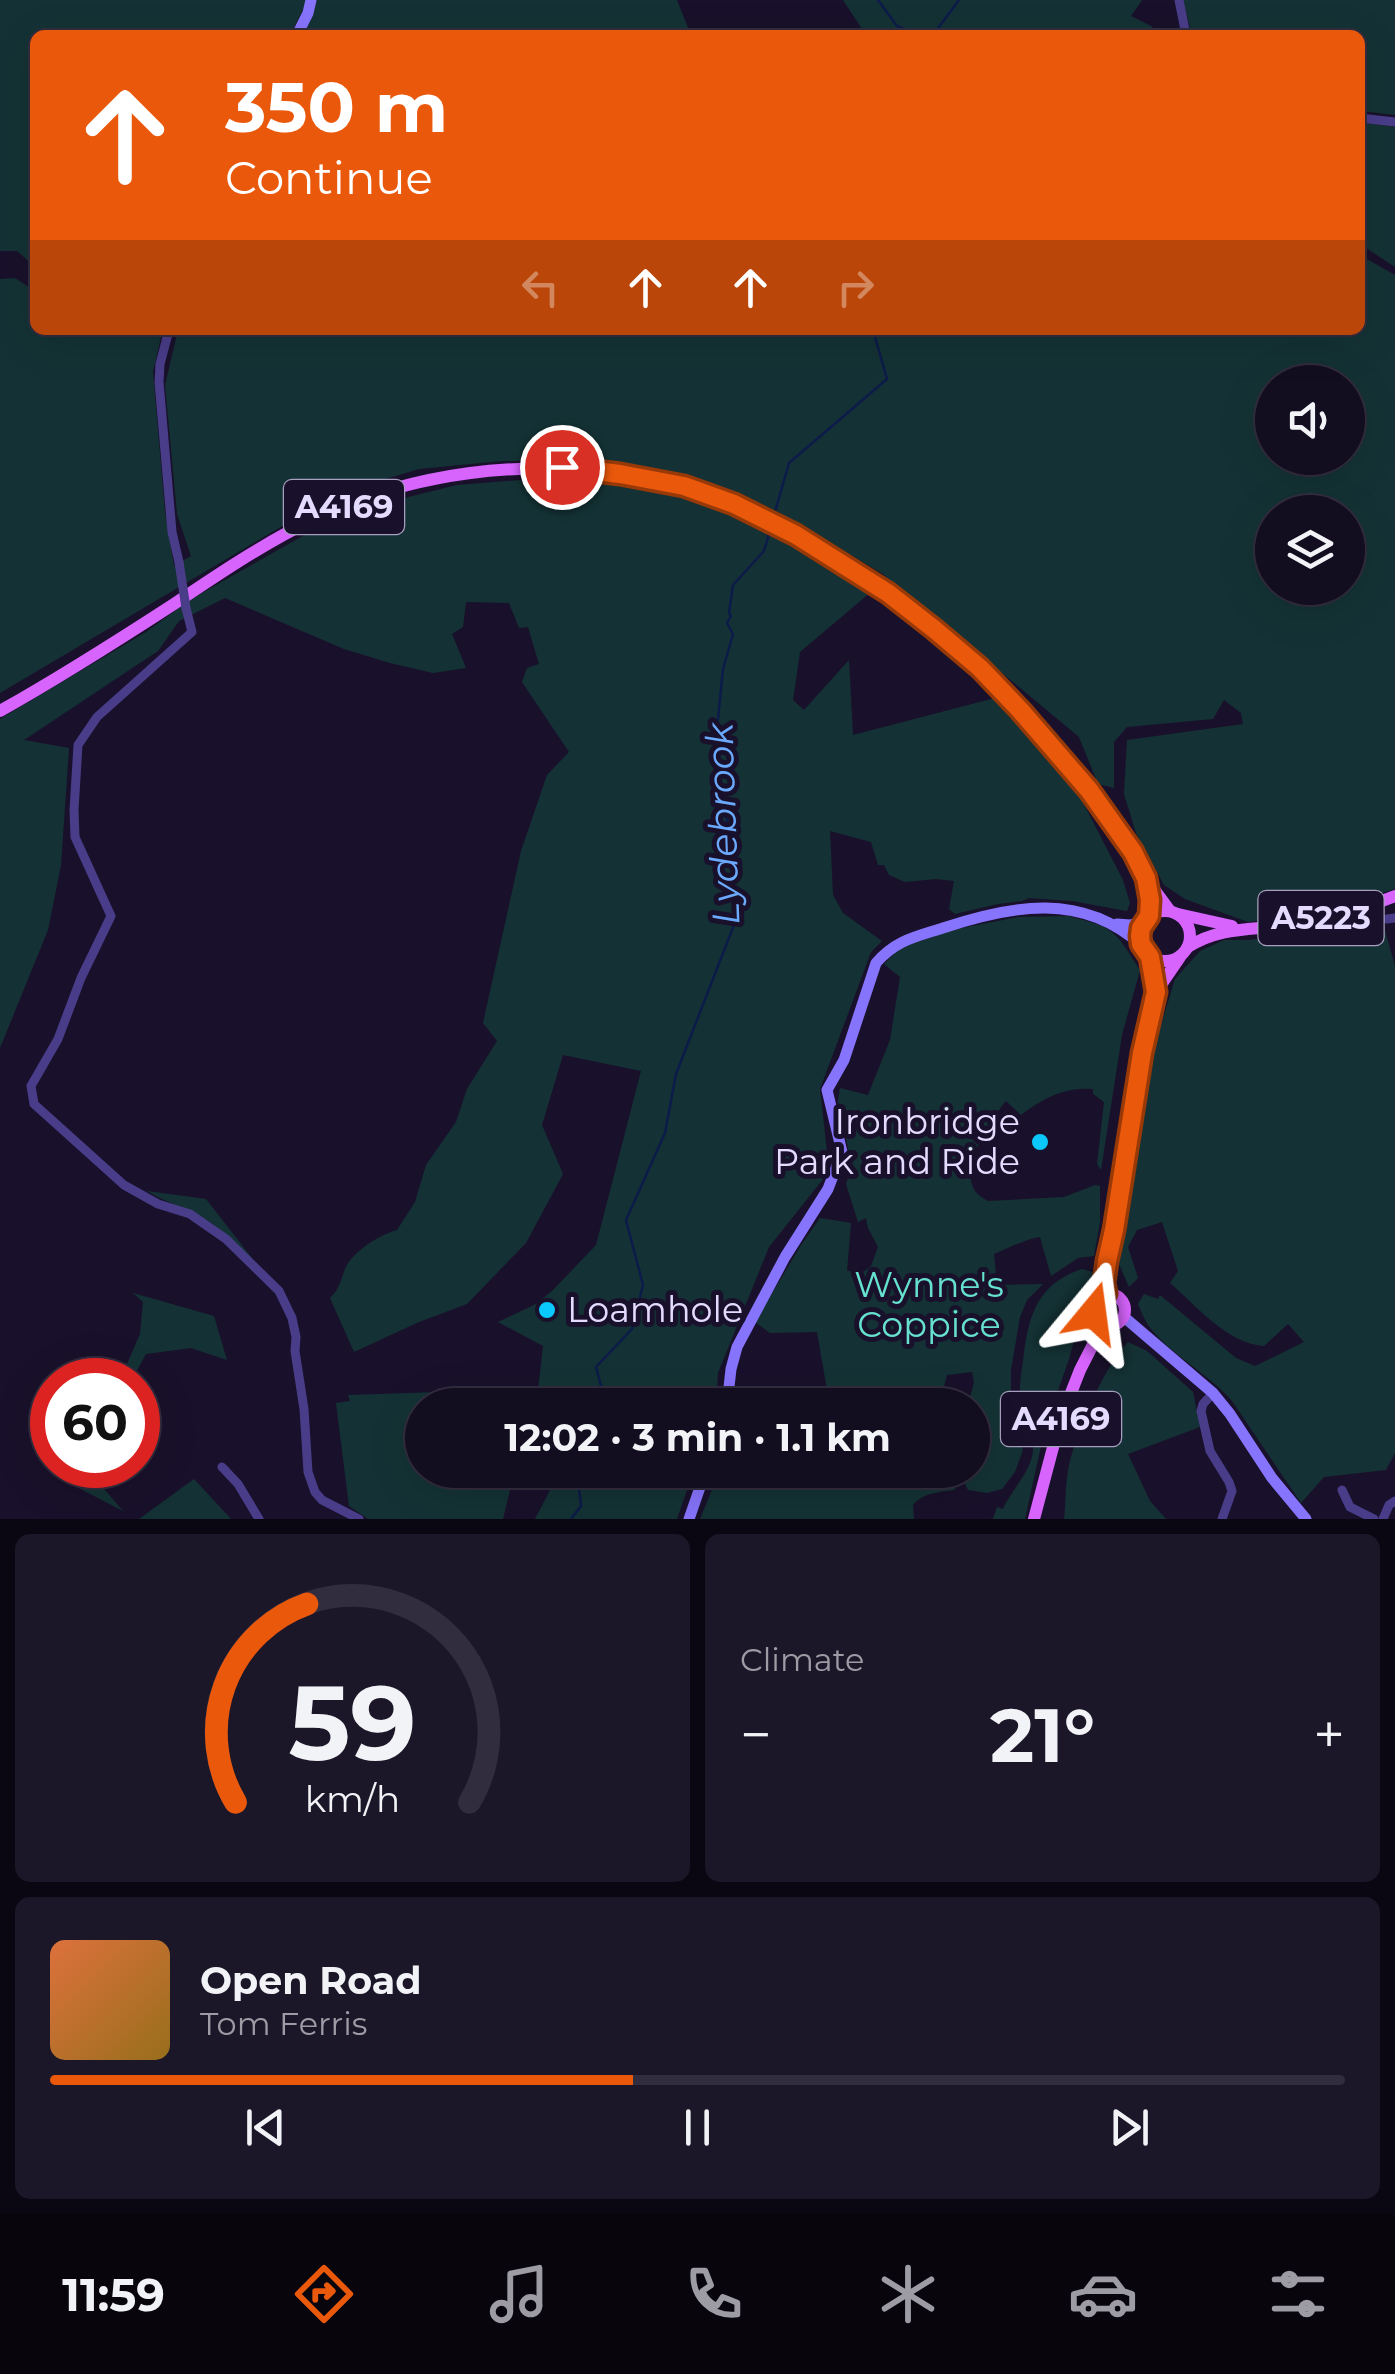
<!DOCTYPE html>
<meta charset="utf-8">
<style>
:root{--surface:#130d20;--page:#1c1629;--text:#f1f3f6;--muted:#9d9ca5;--line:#322d3e;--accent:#ea580c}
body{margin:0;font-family:Montserrat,sans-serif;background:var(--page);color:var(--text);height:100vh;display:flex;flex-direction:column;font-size:38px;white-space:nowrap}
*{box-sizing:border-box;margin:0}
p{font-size:32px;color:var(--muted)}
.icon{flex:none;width:55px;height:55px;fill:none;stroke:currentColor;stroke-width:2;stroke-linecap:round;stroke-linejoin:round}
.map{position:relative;height:1519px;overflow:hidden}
.side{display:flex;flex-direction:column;gap:15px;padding:15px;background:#0a0712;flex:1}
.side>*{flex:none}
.hud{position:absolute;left:30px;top:30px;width:1335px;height:305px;border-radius:15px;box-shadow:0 10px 40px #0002,0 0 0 2px var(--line);background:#ea580c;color:#fff;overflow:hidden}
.fabs{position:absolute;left:1255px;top:365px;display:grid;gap:20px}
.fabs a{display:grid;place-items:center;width:110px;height:110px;border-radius:50%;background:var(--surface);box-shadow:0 10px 40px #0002,0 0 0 2px var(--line);font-size:50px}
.speed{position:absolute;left:30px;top:1358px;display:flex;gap:20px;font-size:50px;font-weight:700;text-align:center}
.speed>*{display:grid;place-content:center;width:130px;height:130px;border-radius:50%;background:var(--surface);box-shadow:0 10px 40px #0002,0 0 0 2px var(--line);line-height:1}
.speed .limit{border:15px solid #d22;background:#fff;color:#111}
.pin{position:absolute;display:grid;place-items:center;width:85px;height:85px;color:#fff;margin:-42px;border:5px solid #fff;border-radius:50%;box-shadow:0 2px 10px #0007}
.me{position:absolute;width:110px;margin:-55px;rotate:16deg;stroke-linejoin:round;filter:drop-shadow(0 0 8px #0008)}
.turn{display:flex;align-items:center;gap:35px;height:210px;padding:0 30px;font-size:45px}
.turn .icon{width:130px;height:130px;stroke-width:2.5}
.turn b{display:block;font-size:70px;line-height:85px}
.lanes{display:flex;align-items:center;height:95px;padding:0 30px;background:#0003;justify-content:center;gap:50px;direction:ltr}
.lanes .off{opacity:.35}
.big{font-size:75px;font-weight:700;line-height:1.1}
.side .card{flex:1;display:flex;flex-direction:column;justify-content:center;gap:15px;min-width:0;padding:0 35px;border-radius:15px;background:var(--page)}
.side .dial{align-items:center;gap:0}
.dial svg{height:260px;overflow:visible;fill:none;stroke:var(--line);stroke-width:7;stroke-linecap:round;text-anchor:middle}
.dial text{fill:var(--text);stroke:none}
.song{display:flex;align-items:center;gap:30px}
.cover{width:120px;height:120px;border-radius:15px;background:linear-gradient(135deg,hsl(20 70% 55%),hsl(40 70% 35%))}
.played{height:10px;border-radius:5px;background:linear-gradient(90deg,var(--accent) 45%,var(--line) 45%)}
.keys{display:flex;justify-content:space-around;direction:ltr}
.heat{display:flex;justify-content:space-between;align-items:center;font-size:55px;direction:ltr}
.side .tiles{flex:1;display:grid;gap:15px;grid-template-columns:1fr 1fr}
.card:last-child{grid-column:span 2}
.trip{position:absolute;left:405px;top:1388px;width:585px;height:100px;border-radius:50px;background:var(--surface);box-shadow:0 10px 40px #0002,0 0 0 2px var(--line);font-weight:700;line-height:100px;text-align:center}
.dock{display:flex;height:160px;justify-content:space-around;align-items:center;background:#08050d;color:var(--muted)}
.dock .icon{width:70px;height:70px}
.dock .selected{color:var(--accent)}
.dock b{font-size:45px;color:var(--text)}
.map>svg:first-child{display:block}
.green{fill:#143235;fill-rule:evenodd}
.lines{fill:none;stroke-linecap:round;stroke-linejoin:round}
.stream{stroke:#0c1b49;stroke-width:2.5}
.street{stroke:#493d89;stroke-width:9}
.secondary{stroke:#8774fd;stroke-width:11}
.primary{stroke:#d664fd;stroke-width:12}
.street-bridge{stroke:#493d89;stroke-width:9}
.route-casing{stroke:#983908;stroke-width:25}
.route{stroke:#ea580c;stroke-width:18}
.poi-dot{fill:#0ac8fc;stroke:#19112b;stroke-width:4}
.labels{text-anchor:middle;stroke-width:10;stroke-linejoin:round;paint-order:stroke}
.shield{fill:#19112b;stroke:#a79fbf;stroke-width:2.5}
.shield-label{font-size:32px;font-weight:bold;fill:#e4dcff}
.poi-label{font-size:35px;fill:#e4dcff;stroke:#19112b;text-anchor:end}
.park-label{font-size:35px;fill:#66e0cf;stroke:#19112b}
.water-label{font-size:38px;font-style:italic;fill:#6ba9fd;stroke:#19112b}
</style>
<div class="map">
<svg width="1395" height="1519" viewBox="0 0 1395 1519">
<rect width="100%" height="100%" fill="#19112b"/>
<g class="green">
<path d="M0,0h305v6l-15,29h-255v232l-18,-16h-17z"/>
<path d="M314,0h363l14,35h-391z"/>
<path d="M843,0h299l-11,16 20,10 10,9h-295z"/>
<path d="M1183,0h212v115l-35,-4v-76h-168z"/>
<path d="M1360,122l35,5v140l-35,-23z"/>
<path d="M1360,255l35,20v614l-52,16 -51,12 -44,5 -63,-23 -21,-14 -28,-52 -12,-39 3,-54 116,-16 -2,-11 -17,-13 -11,19 -86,8 -13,15v46l-16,-4 -19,-47 -196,-163 -34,-20 -10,17 32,21 -71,60 -7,48 11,10 45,-50 4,75 142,-37 80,89 48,93 7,23 -3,8 -55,-10 -43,-3 -7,3 -24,3 -43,10 -6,-5 5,-28 -18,-2 -31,3 -16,-7 -5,-10h-6l-7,-23 -41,-11 3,64 10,18 39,28 -11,11 -51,137 7,63 -3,26 -55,69 -51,126 -2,32h-171l-7,-15 5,-44 -45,-24 38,-18 17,-14 43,-45 45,-174 -78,-16 -21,70 21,49 -37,69 -59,61 -48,18 -65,30 -24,-54c10,-10 10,-16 15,-29 7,-17 34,-34 52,-39l18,-28 11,-37 30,-43 11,-33 30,-48 -14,-18 38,-172 26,-76 22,-23 -47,-70 5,-14 12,-4 -11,-37 -9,1 -10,-25 -43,-1 -3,25 -11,7 14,34 -33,5 -43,-10 -46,-14 -119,-51 -46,23 -21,30 -134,89 45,8 -8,117 -13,65 -48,118v-329l146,-87 47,-34 115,-65 68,-28 81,-20 99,-8 114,13 63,22 5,-16 -63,-20 -105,-16 -69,1 -82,8 -40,12 -78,34 -301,178v-414l15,-1 20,13v39h116l11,3 -9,39 12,140 9,54 17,-10 -14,-42 -12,-129 13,-55h1182zM1272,382h76v76h-76zM1272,512h76v76h-76z"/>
<path d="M1068,916c47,12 46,13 72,54l-18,65 -21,135 -4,-6 7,-62 -11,-8v-5c-29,-2 -49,9 -72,26l-15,-14c-15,17 -47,68 -31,90 4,5 8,7 13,10l76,-4 31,-12 5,1v36l-6,34 -16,2 -27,18 -11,-39c-17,3 -29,10 -46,17l3,31 46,-1 -16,16 -7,17 -9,53v34l12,46 -8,22 -13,17 -15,4 -19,-3 -3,-6 -1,-14h8v-65h-4l6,-23 -2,-10 -25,3 -7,27 -8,3h-78l10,-12c-14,1 -27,11 -37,-3l-10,-58 -47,1 -15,-11 46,-77 19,-27 31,5 -4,48h18l6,-5 7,-19 -10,-19 -2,-10 -8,4 -12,-38 6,-17 -14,-66 2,-13 28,7 22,-55 10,-63 -16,-13 16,-16 52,-18 66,-13z"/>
<path d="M1374,918l1,6 8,-1 12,43v487l-9,17 -62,7 -23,26 -69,-102c-25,-29 -61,-45 -84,-76 -4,-6 -7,-14 -10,-21l6,-10 14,5 2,-4 76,63 19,8 49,-24 -16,-18 -24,22c-38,-3 -67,-40 -94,-63l8,-12 -16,-49 -25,8 -9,17 10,31 -9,9 -11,-25 11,-52 24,-159 22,-72 25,-28 24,-11h26z"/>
<path d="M147,1191l59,8 53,68c-13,-13 -26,-27 -41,-39 -21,-17 -48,-23 -71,-37z"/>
<path d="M1082,1269l11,3 -24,87 -24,69 -20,91h-32l4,-12 6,2c8,-19 32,-41 30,-63 -2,-15 -11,-30 -13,-46 -1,-12 1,-26 3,-39 5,-43 13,-77 59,-92z"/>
<path d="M133,1293l81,23 13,44 -36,-12 -45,6 -14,26h-12l20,-46 3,-32z"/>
<path d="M1128,1342l19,9 46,41 7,35 -72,27 22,47 16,18h-102c2,-16 1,-32 4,-48 6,-34 36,-105 60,-129z"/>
<path d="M440,1392l77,2 12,11h-107v65h93l-12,49h-135l-19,-13 -13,-103 14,-2 -2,-6z"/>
<path d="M76,1465h37l-13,19 23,27 -58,-30z"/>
<path d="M554,1470h140l-17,49h-142l16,-31z"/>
<path d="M720,1470h238l-3,20c-15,2 -31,2 -42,15l1,14h-214z"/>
<path d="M194,1479l37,40h-92z"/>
</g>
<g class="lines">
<g class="stream">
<path d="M878,0l19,26 23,9"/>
<path d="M933,35l26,-35"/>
<path d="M773,519l16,-56 98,-84 -14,-49"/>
<path d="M604,1405l1,-4 -9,-34 36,-38 11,-44 -17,-65 39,-87 11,-59 58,-149 -4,-85 -15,-92 8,-79 10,-35 -6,-11 4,-7 -2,-3 4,-28 31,-34 7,-24"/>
<path d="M571,1519l10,-13 -4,-36"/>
</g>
<g class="street">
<path d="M1179,0l7,35"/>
<path d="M1360,118l35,4"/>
<path d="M169,330l-9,34 -1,18 13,150 7,30"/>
<path d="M186,608l6,24 -95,85 -19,28 -4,65 1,27 36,79 -30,62 -23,61 -27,47 3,18 90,81 34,19 32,10 36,25 53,52 13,27 4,19 -1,14 9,58 4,63 7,20 7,8 37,19"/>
<path d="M1387,919l8,-1"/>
<path d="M1213,1393l-10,11 -2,7 9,40 19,31 3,9 -10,28"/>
<path d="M222,1467l16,17 21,35"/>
<path d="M1342,1490l8,17 24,12"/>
<path d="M1383,1519l6,-14 6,-4"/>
</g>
<g class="secondary">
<path d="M297,35l11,-22 3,-13"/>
<path d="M1117,924l13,1 15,-4"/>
<path d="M1124,1317l89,76 17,21 42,64 34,41"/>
<path d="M727,1405l4,-36 6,-22 48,-90 43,-68 14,-37 -15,-62 17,-30 32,-97c20,-23 39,-26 67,-35 69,-23 139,-36 198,17"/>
<path d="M689,1519l17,-49"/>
</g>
<g class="primary">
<path d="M0,711c59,-33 117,-70 174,-107 46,-31 92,-62 142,-86 97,-46 206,-59 310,-43 20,2 41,5 60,11 99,30 218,111 294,182 56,53 106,116 150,180 7,10 11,23 18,33 7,10 15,20 22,30"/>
<circle cx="1165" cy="936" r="25"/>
<path d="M1178,914l54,12"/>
<path d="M1188,947c30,-19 59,-17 92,-21 39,-6 78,-15 115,-30"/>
<path d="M1106,1293l-1,-10 2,-22 7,-31 28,-177 14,-61 24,-35"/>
<circle cx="1109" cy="1310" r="16"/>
<path d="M1034,1519l26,-98 20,-51 23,-45"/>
</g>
<path class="street-bridge" d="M179,562l7,46"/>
</g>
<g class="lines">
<g class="route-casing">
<path id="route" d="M562,467l58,7 64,12 50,18 62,31 92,58 46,36 46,39 40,42 69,80 44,62 13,26 4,22 -1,16 -8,12 -1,8 1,8 9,13 6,35 -14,61 -28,177 -7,31 -3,22 2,10 -12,10 -1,10"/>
</g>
<use href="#route" class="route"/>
</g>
<g class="poi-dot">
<circle cx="1040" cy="1142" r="10"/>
<circle cx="547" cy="1310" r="10"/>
</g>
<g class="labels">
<g class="shield">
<rect x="284" y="480" width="120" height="54" rx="8"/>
<rect x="1258.5" y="891" width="125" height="54" rx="8"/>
<rect x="1001" y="1392" width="120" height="54" rx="8"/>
</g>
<g class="shield-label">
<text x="344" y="518">A4169</text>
<text x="1321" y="929">A5223</text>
<text x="1061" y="1430">A4169</text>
</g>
<g class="poi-label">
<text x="1020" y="1134">Ironbridge<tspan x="1020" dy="40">Park and Ride</tspan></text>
<text x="567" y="1322" text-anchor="start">Loamhole</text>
</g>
<g class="park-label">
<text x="929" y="1297">Wynne's<tspan x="929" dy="40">Coppice</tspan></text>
</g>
<g class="water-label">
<text transform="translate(723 824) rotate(-92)" y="13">Lydebrook</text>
</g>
</g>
</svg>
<div class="fabs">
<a><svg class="icon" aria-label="sound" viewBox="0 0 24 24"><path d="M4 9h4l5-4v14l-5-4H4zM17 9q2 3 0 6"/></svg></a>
<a><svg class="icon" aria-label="layers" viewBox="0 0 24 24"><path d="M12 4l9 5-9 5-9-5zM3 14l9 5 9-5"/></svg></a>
</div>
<div class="speed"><div class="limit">60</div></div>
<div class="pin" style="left:562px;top:467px;background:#d93025"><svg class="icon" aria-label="arrive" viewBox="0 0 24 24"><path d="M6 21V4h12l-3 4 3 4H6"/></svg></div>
<svg class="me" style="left:1093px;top:1313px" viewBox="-20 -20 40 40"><path d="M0-17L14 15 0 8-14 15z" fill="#ea580c" stroke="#fff" stroke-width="4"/></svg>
<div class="trip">12:02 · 3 min · 1.1 km</div>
<div class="hud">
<div class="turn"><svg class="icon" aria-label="ahead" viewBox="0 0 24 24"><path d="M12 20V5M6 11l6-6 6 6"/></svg><div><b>350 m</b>Continue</div></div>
<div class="lanes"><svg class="icon off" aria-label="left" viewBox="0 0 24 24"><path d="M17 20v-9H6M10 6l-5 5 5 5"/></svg><svg class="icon" aria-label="ahead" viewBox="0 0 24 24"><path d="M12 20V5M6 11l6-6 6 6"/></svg><svg class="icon" aria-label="ahead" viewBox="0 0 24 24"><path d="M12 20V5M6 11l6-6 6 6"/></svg><svg class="icon off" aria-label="right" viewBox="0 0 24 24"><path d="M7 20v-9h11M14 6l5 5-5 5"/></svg></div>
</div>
</div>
<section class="side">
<div class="tiles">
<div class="card dial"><svg viewBox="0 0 100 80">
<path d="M14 69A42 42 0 1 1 86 69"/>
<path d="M14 69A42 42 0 0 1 36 8" stroke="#ea580c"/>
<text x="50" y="56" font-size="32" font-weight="700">59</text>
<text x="50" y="72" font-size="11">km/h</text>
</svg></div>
<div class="card"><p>Climate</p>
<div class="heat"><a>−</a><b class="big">21°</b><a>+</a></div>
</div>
<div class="card">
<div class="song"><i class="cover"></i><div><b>Open Road</b><p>Tom Ferris</p></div></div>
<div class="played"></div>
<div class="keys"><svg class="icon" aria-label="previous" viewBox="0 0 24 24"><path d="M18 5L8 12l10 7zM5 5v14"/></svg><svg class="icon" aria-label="pause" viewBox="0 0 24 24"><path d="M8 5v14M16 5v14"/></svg><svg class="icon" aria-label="next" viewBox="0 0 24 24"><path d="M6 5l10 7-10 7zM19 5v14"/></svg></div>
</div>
</div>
</section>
<nav class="dock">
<b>11:59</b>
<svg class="icon selected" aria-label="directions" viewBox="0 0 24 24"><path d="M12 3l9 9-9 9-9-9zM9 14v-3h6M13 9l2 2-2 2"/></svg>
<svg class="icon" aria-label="music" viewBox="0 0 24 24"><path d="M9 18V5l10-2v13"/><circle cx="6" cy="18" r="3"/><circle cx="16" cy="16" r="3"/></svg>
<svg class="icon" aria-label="phone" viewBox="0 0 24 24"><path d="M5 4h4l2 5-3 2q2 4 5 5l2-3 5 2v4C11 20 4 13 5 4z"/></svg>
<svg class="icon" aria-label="climate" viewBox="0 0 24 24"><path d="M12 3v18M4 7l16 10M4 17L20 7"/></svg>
<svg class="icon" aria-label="car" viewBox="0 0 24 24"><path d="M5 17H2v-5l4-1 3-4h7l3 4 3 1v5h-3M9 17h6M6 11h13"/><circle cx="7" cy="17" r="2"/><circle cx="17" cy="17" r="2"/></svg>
<svg class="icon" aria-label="filters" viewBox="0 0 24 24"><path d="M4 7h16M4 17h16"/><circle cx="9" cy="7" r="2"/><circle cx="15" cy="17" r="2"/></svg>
</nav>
